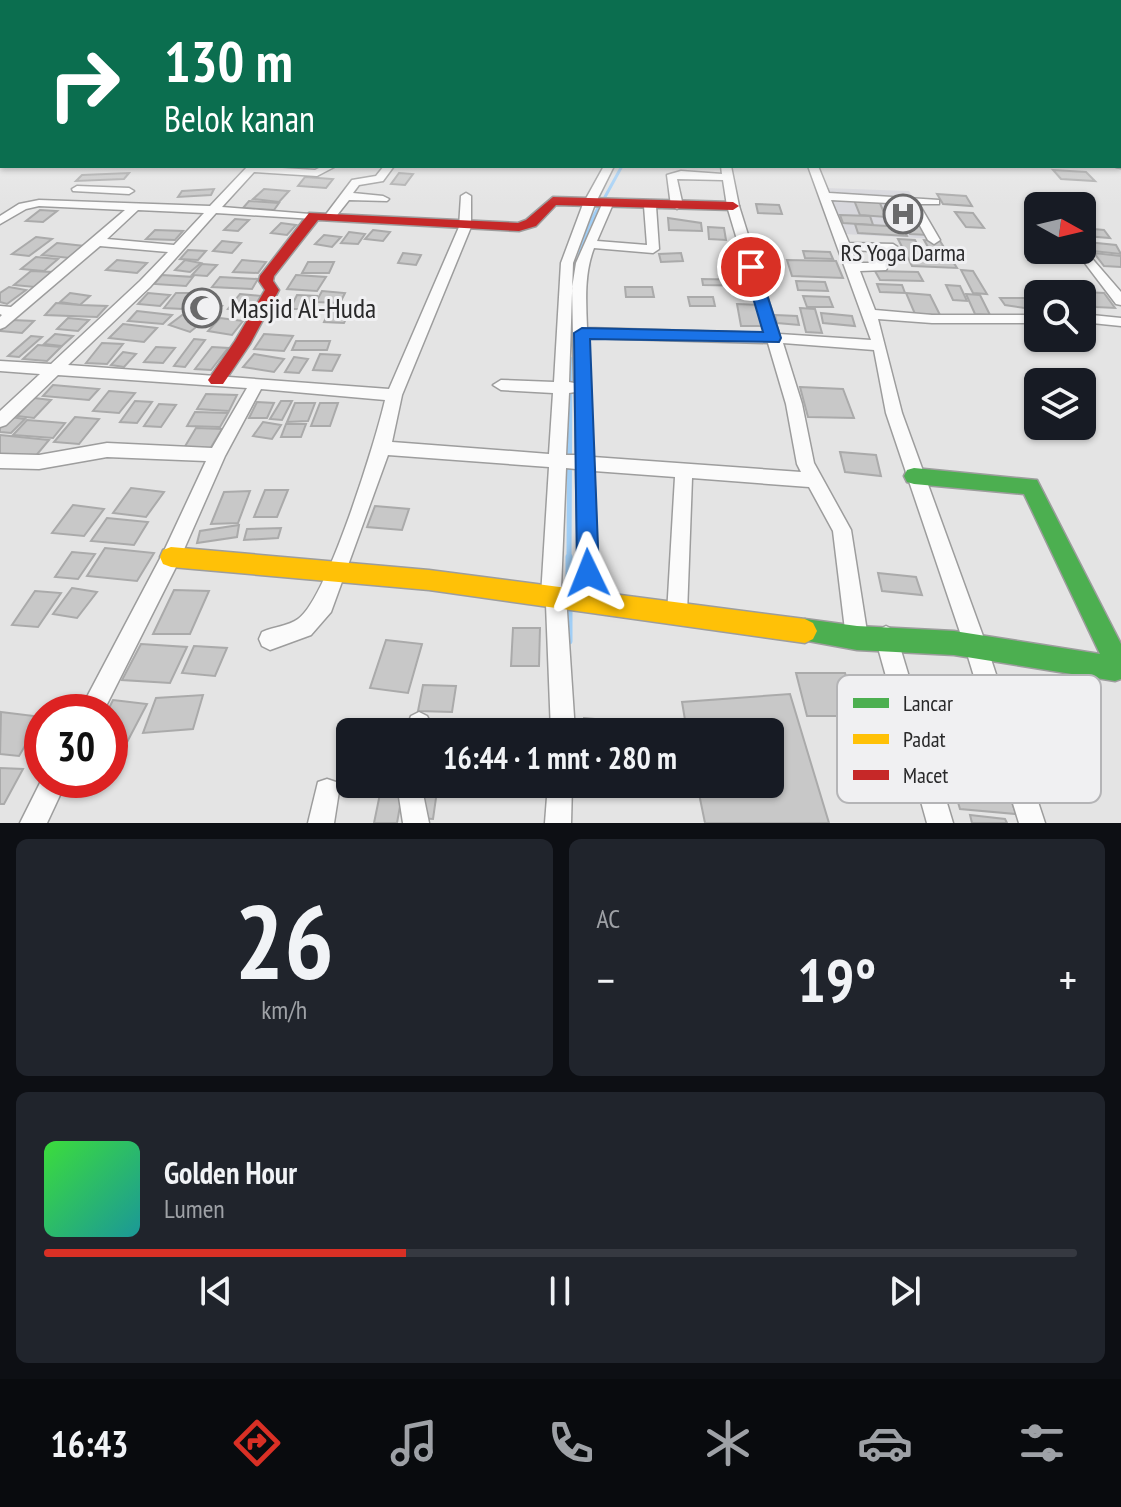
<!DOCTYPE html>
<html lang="id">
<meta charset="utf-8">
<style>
:root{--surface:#171b24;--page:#20242c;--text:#f1f3f6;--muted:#9ea1a6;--line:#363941;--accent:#d93025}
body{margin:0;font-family:"PT Sans Narrow",sans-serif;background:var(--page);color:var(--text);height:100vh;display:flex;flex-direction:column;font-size:30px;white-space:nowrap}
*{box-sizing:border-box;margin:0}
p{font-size:26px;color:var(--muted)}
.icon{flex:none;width:44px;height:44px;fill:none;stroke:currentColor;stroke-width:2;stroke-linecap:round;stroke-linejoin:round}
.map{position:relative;height:823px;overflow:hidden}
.panel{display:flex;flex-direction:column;gap:16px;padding:16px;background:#0d0f14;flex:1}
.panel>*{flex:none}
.top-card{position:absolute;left:0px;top:0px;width:1122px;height:168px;box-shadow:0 2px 6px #0004;background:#0b6e4f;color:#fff;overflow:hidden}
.needle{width:52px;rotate:98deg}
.fabs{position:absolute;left:1024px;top:192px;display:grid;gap:16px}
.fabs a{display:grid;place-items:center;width:72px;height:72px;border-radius:12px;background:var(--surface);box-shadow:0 2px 6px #0004;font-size:40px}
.speed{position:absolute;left:24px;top:694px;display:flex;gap:16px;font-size:40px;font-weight:700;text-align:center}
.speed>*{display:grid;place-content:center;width:104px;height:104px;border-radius:50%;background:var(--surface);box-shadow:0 2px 6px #0004;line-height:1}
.speed .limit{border:12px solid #d22;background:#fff;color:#111}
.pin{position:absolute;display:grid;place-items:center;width:68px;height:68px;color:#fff;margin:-34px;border:4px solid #fff;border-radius:50%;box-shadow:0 2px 8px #0007}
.me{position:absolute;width:88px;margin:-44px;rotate:358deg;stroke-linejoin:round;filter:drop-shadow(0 0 6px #0008)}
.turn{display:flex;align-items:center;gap:28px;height:168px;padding:0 32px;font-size:36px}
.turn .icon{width:104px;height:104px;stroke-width:2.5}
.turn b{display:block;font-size:56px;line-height:68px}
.big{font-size:60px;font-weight:800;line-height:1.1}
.panel .tile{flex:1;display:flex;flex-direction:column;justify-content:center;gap:12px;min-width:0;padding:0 28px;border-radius:12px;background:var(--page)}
.panel .dial{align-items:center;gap:0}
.dial b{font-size:104px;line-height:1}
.song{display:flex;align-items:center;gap:24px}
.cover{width:96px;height:96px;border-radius:12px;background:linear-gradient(135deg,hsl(120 70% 55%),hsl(180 70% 35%))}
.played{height:8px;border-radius:4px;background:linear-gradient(90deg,var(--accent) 35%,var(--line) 35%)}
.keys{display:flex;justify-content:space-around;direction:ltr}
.heat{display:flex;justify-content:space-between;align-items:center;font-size:44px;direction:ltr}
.panel .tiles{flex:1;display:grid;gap:16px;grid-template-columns:1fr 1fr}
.tile:last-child{grid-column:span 2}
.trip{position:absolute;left:336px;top:718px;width:448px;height:80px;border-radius:12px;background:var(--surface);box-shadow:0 2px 6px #0004;font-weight:800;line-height:80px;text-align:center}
.menu{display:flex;height:128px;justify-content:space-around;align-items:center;background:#090b0e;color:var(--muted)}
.menu .icon{width:56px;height:56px}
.menu .on{color:var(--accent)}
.menu b{font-size:36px;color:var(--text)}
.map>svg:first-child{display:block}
.built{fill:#d7d7dc}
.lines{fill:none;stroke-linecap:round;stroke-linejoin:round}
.stream-far3{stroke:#a0cef6;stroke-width:3}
.stream-far2{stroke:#a0cef6;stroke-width:4}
.stream-far1{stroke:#a0cef6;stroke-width:5}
.stream{stroke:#a0cef6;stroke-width:7}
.building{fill:#c8c8c8;stroke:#aaa;stroke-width:2}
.street-casing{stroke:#9d9d9d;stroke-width:3}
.fast-casing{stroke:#9d9d9d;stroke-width:3}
.slow-casing{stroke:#9d9d9d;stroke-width:3}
.jam-casing{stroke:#9d9d9d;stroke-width:3}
.street{fill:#fbfbfb;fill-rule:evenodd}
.fast{fill:#4caf50;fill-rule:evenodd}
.slow{fill:#ffc107;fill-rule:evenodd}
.jam{fill:#c62828;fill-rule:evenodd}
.route{fill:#1a73e8;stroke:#114b97;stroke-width:2}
.labels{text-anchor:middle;stroke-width:6;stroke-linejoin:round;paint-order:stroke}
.far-poi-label{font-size:24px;fill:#29292a;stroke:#f0f0f2}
.poi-label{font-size:28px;fill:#29292a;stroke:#f0f0f2;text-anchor:start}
.key{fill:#f0f0f2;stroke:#b4b4b6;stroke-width:2}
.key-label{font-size:22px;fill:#29292a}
</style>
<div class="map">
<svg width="1121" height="823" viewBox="0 0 1121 823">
<rect width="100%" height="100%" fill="#e4e4e4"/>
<path class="built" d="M825,188l84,3 27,48 -92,-5z"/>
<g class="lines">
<path class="stream-far3" d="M600,206l22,-40"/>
<path class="stream-far2" d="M571,285l17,-58 13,-23"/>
<path class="stream-far1" d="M569,559l1,-200"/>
<g class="stream">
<path d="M569,589v-32"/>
<path d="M569,607v34"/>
</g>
</g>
<g class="building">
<path d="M1053,170l33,2 9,9 -34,-2z"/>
<path d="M129,173l-5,6 -48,2 6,-6z"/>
<path d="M399,173l14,1 -8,11 -14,-1z"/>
<path d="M305,177l28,2 -7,9 -28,-2z"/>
<path d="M214,189l-3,6 -33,2 4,-6z"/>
<path d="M264,189l25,2 -10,11 -26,-3z"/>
<path d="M937,194l29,2 6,10 -29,-2z"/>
<path d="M854,200l25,1 7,16 -26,-2z"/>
<path d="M249,201l30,2 -5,7 -31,-2z"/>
<path d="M886,202l25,2 4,9 -26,-2z"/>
<path d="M756,204l23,1 3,9 -24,-1z"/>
<path d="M40,210l17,1 -14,11 -17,-1z"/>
<path d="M955,212l18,1 11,15 -18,-1z"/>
<path d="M840,215l30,1 3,9 -30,-2z"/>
<path d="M900,215l17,1 10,19 -17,-1z"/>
<path d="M668,218l33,5 1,8 -33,-1z"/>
<path d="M235,219l14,1 -11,11 -14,-1z"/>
<path d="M281,223l15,2 -9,10 -16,-2z"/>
<path d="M855,224l48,3 4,9 -49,-3z"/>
<path d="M708,227l16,1 2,12 -17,-1z"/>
<path d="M1082,228l22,2 6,8 -25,-2z"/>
<path d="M155,230l28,1 -8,9 -29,-1z"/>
<path d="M373,230l17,2 -7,9 -18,-2z"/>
<path d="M349,232l16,2 -7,10 -17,-1z"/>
<path d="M324,235l17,2 -9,10 -17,-3z"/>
<path d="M36,237l16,2 -23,17 -17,-2z"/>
<path d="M898,239l17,1 7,14h10l-8,-14 16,1 17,27 -45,-2z"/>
<path d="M222,241l19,2 -9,10 -19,-2z"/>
<path d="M1087,242l29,3 5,9 -28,-3z"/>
<path d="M57,243l28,3 -15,12 -28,-3z"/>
<path d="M188,250l18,1 -8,9 -18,-1z"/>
<path d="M803,251l27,1 3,7 -28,-1z"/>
<path d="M403,253l18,2 -5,10 -18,-2z"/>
<path d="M681,253l2,8 -22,1 -2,-8z"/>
<path d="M1094,253l27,3v11l-17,-1z"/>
<path d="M36,257l22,2 -14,12 -23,-2z"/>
<path d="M117,260l30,3 -10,10 -31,-3z"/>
<path d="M185,260l16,3 -11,9 -15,-2z"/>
<path d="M242,260l24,2 -8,11 -25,-1z"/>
<path d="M787,260l49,1 7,17 -51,-2z"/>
<path d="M308,262h26l-5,11h-27z"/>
<path d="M202,264l15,1 -10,11 -15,-1z"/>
<path d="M961,270l12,1 14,23 -14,-1z"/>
<path d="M31,271l21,1 -17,15 -21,-2z"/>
<path d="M875,271l43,1 5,9 -43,-1z"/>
<path d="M162,275l31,2 -7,9 -32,-2z"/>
<path d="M296,275l30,2 -9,14 -30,-2z"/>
<path d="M220,277l38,2 -6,10 -40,-2z"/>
<path d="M702,279l50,1 1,6 -50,-1z"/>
<path d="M796,281l29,1 3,9 -30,-1z"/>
<path d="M877,284l25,1 3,8 -25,-1z"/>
<path d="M946,285l14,1 7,15 -14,-1z"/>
<path d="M9,287l17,3 -19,14 -7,-2v-9z"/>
<path d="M625,287h27l2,10h-28z"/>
<path d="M322,291l23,2 -5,10 -24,-1z"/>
<path d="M1085,292l19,1 11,15 -19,-1z"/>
<path d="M70,293l20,3 -10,9 -20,-3z"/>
<path d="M148,293l22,2 -10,11 -22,-2z"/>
<path d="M176,293h18l-11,16 -19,-1z"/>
<path d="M906,293l24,2 10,20 -25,-1z"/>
<path d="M240,294l22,2 -11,15 -23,-2z"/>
<path d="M966,294l14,1 10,20 -15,-1z"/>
<path d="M297,295l20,1 -6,13h-21z"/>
<path d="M803,296l26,1 4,10h-26z"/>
<path d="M688,297h25l2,9h-25z"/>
<path d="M1000,298h30l8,12 -33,-5z"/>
<path d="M202,300l20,6 -32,26 -21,-7z"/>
<path d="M56,303l24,2 27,1 -10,11 -52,-2z"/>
<path d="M737,304l23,1 5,21h-24z"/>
<path d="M331,307l20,1 -7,15 -20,-1z"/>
<path d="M800,308l15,1 7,24 -16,-1z"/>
<path d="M137,311l35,4 -9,9 -35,-3z"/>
<path d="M821,313l31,3 3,10 -32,-3z"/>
<path d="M775,315l22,1 2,9 -22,-2z"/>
<path d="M68,318l21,2 -11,11 -21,-2z"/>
<path d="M220,318l23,3 -11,14 -24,-4z"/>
<path d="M11,320l23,1 -12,12 -22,-2z"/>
<path d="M123,324l34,4 -13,14 -35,-4z"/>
<path d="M55,334l18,2 -11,10 -18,-2z"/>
<path d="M264,334l29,2 -9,15 -30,-2z"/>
<path d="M31,336l11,1 -23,20 -11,-1z"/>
<path d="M194,339l11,1 -20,27 -11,-1z"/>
<path d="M296,341h34l-3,9h-35z"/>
<path d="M102,343l21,1 -16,20 -21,-1z"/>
<path d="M38,345l23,2 -14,14 -24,-2z"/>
<path d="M156,347l19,1 -12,15 -19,-1z"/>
<path d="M212,347l16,1 -17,22 -16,-1z"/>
<path d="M123,352l13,2 -12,13 -13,-2z"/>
<path d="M254,354l30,5 -10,13 -31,-5z"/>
<path d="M320,354l20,1 -8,16 -19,-1z"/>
<path d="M294,357l14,2 -9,14 -14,-1z"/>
<path d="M53,385l46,4 -10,11 -46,-4z"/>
<path d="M800,387l43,2 11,29 -46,-1z"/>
<path d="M109,391l26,2 -16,20 -26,-2z"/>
<path d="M206,394l31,1 -8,16 -32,-2z"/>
<path d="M34,398l17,2 -17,18 -17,-2z"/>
<path d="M135,401l17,1 -15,21 -17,-1z"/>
<path d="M281,401h11l-10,19 -12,-1z"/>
<path d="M257,402l17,1 -7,15h-18z"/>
<path d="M295,403h20l-7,18 -21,1z"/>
<path d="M320,403h18l-8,23h-19z"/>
<path d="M159,404l17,1 -15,22 -17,-1z"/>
<path d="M195,412l33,1 -8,14 -33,-1z"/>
<path d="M10,417l15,2 -14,14 -11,-1v-4z"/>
<path d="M75,417l24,2 -20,25 -25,-2z"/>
<path d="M27,420l38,3 -12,15 -40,-3z"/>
<path d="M263,422l18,3 -9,14 -19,-3z"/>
<path d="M286,424h20l-5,13h-20z"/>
<path d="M196,428l26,1 -12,20 -26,-1z"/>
<path d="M0,435l49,5 -15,18 -34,-4z"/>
<path d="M840,452l36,3 5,21 -36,-4z"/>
<path d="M131,488l33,4 -18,25 -33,-4z"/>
<path d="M265,490h23l-11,27h-23z"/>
<path d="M250,491l-12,32 -27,1 13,-32z"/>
<path d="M73,505l31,4 -20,27 -32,-3z"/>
<path d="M375,506l34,3 -7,21 -35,-3z"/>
<path d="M107,518l41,4 -14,23 -43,-4z"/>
<path d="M239,525l-2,12 -40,6 3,-12z"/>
<path d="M281,528l-3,10 -34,2 3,-11z"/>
<path d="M105,548l49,5 -17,28 -50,-5z"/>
<path d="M72,552l23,2 -17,25 -23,-2z"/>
<path d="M878,573l38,4 6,18 -40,-4z"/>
<path d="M72,588l25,4 -20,26 -24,-4z"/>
<path d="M174,590l35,1 -19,43h-37z"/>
<path d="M35,591l26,2 -23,34 -26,-2z"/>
<path d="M513,628h27l-1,38h-28z"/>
<path d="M386,640l36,4 -14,49 -38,-5z"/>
<path d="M141,644l46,3 -17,36 -48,-3z"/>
<path d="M194,646l33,2 -12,28 -33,-3z"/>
<path d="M796,673h49l13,43h-51z"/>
<path d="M423,685l33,1 -4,26 -34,-1z"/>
<path d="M790,694l39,129h-124l-8,-39h73v-52h-83l-5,-30z"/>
<path d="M203,695l-10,34 -50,4 13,-35z"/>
<path d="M113,700l34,4 -23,44 -14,-1v-35h-3z"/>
<path d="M1,712l41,5 -23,39 -19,-2z"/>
<path d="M584,718l21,2v12h-21z"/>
<path d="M394,720h20l-2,12h-21z"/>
<path d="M942,749l53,5 21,60 -56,-5z"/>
<path d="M0,768l23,1 -19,35h-4z"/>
<path d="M382,784h22l-7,39h-23z"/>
<path d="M422,784h16l-5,35 -16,-1z"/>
<path d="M582,784h22l-1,10 -22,-2z"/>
<path d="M970,815l35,4 2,4h-35z"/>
</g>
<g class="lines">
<g class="street-casing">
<g id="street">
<path d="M1120,162l1,6 -5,-1 4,-1z"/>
<path d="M248,166l67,4 8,-4h13l-19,10 -63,-4 -32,35 88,7 4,1v4l-98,-6 -66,74 -82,78 321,24 70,-162 2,-31 5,-3 5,3v31l-69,168 -10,47 157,12 4,-61 -52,-3 -8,-5 8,-5 53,2 7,-119 22,-59 21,-38h10l-19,38 -22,59 -4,119 5,1 -2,-95 4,-25 27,-61 10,2 -16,37 50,4 -3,-39 6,-3 6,3 3,43 -6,4 -59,-5c-10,26 -8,53 -7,80l178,5 -38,-127 -4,-26 -46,-1 6,27 -6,3 -6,-3 -4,-31 14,-4 41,3 -1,-8h10l8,40 40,128 92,6 -63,-174h10l11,27 110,7v4h-20l21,36 -6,4 -6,-4 -20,-36 -77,-4 18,43 44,1 6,4 -6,4 -10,-1 5,16 -2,3 -26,1 15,39 57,5h106v8h-106l-54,-4 24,94 85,234 58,176h-26l-54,-176 -79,-234 -12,-63 -91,-7 19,61 12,59 37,67 17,108 -3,7 -8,4 -8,-4 -3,-7 -13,-107 -24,-44 -117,-9 -5,136 -3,7 -7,3 -7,-3 -3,-7 8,-137 -81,-6 5,130 -3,7 -7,3 -7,-3 -3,-7 -3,-132 -10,-1 -5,121 5,7 9,136h-24l-5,-128 -5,-8 8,-129 -161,-12 -57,157 -20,23 -41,15 -8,-4 -3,-7 3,-7c11,-5 27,-6 36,-13 29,-20 78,-179 87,-219l-124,-11 -36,67 -47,107 -75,149h-24l85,-161 42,-90 -99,-4 -68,12 -39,-1v-14l39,1 68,-12 105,5 35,-60 -189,-13 -52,50 -6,2v-16l40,-37 -40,-3v-10l51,3 89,-83 28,-29 -68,-6 -95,81 -5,2v-12l2,-2 -2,-1v-8l11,1 114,-97 -86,-4 -13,3 -26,15v-8l19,-12 20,-4 171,6zM138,210l66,3 -30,32 -67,-6zM851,250l19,1 4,12h-17zM588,338l180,5 18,61 11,60 4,8 -208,-15zM575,392l1,63h-10l3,-62z"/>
<path d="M384,166h10l-11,15 -24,4 -6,8 30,3 6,3 -2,2 -38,-1 -15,19h-8l-2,-2 28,-37 24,-4z"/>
<path d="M77,186l52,2 5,3 -5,3 -56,-3 -1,-2z"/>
<path d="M1082,247l39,45v13l-5,-1 -41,-54h7z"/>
<path d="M1082,314l39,4v8l-39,-4z"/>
<path d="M886,626l8,4 3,7 56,186h-26l-52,-186 3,-7z"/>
<path d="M419,712l8,4 4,8 -2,8h-24l6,-16z"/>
<path d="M42,779l25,1 -20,43h-27z"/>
<path d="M327,779l9,3 3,9 -5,32h-26l10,-41z"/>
<path d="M397,784h24l8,39h-26z"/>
<path d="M548,784h24l-1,39h-26z"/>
</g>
</g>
<g class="fast-casing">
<path id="fast" d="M914,468l123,12 84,164v35l-6,2 -161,-26 -97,-5 -60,-11 -4,-8 4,-8 8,-4 52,7 97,5 146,23 -76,-160 -110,-10 -7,-2 -3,-6 3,-6z"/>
</g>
<g class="slow-casing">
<path id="slow" d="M171,547l258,23 376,49 8,4 4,8 -4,8 -8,4 -376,-53 -258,-23 -8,-3 -3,-7 3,-7z"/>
</g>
<g class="jam-casing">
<path id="jam" d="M553,197l180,5 6,4 -6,4 -177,-5 -20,21 -17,5 -201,-11 -44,56 -1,5 6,9 -29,54 -27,40h-12l-3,-4 27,-39 30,-51 -6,-9 1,-5 49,-63 209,10 8,-3z"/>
</g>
<use href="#street" class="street"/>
<use href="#fast" class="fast"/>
<use href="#slow" class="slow"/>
<use href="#jam" class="jam"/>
</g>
<linearGradient id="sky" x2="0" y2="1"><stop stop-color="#8bbeee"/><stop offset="0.44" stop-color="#f3f3f3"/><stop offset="1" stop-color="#f3f3f3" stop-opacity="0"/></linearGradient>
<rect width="1121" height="205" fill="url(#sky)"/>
<path class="route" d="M751,263l7,4 23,71 -2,4 -189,-3 9,234 -3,7 -8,3 -8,-3 -3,-7 -3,-240 8,-5 181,4 -19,-65z"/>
<defs>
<g id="hospital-ring" transform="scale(2)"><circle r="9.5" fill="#f0f0f2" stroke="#6a6a6b" stroke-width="1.5"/><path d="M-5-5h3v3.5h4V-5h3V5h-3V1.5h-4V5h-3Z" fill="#6a6a6b"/></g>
<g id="mosque-ring" transform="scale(2)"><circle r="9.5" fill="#f0f0f2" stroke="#6a6a6b" stroke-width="1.5"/><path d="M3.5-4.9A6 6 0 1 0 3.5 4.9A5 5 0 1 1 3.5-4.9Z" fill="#6a6a6b"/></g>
</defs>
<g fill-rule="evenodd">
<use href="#hospital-ring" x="903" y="214"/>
<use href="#mosque-ring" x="202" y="308"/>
</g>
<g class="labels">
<g class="far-poi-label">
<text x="903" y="261">RS Yoga Darma</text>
</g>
<g class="poi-label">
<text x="230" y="318">Masjid Al-Huda</text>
</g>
</g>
<rect x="837" y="675" width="264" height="128" rx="12" class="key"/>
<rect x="853" y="698" width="36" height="10" fill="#4caf50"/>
<rect x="853" y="734" width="36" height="10" fill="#ffc107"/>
<rect x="853" y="770" width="36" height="10" fill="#c62828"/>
<g class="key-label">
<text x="903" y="711">Lancar</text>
<text x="903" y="747">Padat</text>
<text x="903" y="783">Macet</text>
</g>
</svg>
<div class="fabs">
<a><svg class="needle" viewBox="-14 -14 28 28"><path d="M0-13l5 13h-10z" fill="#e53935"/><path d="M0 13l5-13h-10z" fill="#9ea1a6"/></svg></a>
<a><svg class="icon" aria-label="search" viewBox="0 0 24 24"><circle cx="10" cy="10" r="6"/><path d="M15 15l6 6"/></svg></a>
<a><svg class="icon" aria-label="layers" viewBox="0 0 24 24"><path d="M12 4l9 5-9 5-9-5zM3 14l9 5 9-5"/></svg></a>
</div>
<div class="speed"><div class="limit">30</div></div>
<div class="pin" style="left:751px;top:267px;background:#d93025"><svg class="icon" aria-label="arrive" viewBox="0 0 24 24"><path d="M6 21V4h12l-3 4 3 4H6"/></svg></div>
<svg class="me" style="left:588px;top:573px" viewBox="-20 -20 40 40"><path d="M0-17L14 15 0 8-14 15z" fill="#1a73e8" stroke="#fff" stroke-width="4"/></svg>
<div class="trip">16:44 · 1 mnt · 280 m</div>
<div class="top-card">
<div class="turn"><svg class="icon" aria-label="right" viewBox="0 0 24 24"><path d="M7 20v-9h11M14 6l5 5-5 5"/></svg><div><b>130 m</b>Belok kanan</div></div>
</div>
</div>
<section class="panel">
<div class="tiles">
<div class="tile dial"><b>26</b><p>km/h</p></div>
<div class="tile"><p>AC</p>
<div class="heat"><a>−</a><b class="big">19°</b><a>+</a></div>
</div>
<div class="tile">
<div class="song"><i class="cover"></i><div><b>Golden Hour</b><p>Lumen</p></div></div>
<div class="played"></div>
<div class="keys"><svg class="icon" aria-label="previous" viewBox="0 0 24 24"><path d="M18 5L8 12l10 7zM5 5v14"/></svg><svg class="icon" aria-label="pause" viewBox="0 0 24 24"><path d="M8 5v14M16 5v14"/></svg><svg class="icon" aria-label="next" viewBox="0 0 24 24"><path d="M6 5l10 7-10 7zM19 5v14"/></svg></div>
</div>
</div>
</section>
<nav class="menu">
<b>16:43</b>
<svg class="icon on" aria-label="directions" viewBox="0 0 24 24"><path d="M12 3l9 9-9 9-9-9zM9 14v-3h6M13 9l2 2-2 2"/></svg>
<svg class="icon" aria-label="music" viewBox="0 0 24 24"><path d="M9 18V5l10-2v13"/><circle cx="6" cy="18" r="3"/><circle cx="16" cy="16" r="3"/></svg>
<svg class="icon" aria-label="phone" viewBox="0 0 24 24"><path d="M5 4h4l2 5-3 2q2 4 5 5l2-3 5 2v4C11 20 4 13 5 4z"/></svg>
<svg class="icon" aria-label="climate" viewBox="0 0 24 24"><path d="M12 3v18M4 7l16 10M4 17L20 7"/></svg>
<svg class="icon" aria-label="car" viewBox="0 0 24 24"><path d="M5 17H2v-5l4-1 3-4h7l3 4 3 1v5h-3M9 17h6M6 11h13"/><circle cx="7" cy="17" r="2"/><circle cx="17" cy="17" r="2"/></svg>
<svg class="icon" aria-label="filters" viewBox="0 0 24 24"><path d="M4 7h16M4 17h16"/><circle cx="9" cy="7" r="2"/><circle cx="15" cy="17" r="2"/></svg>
</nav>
